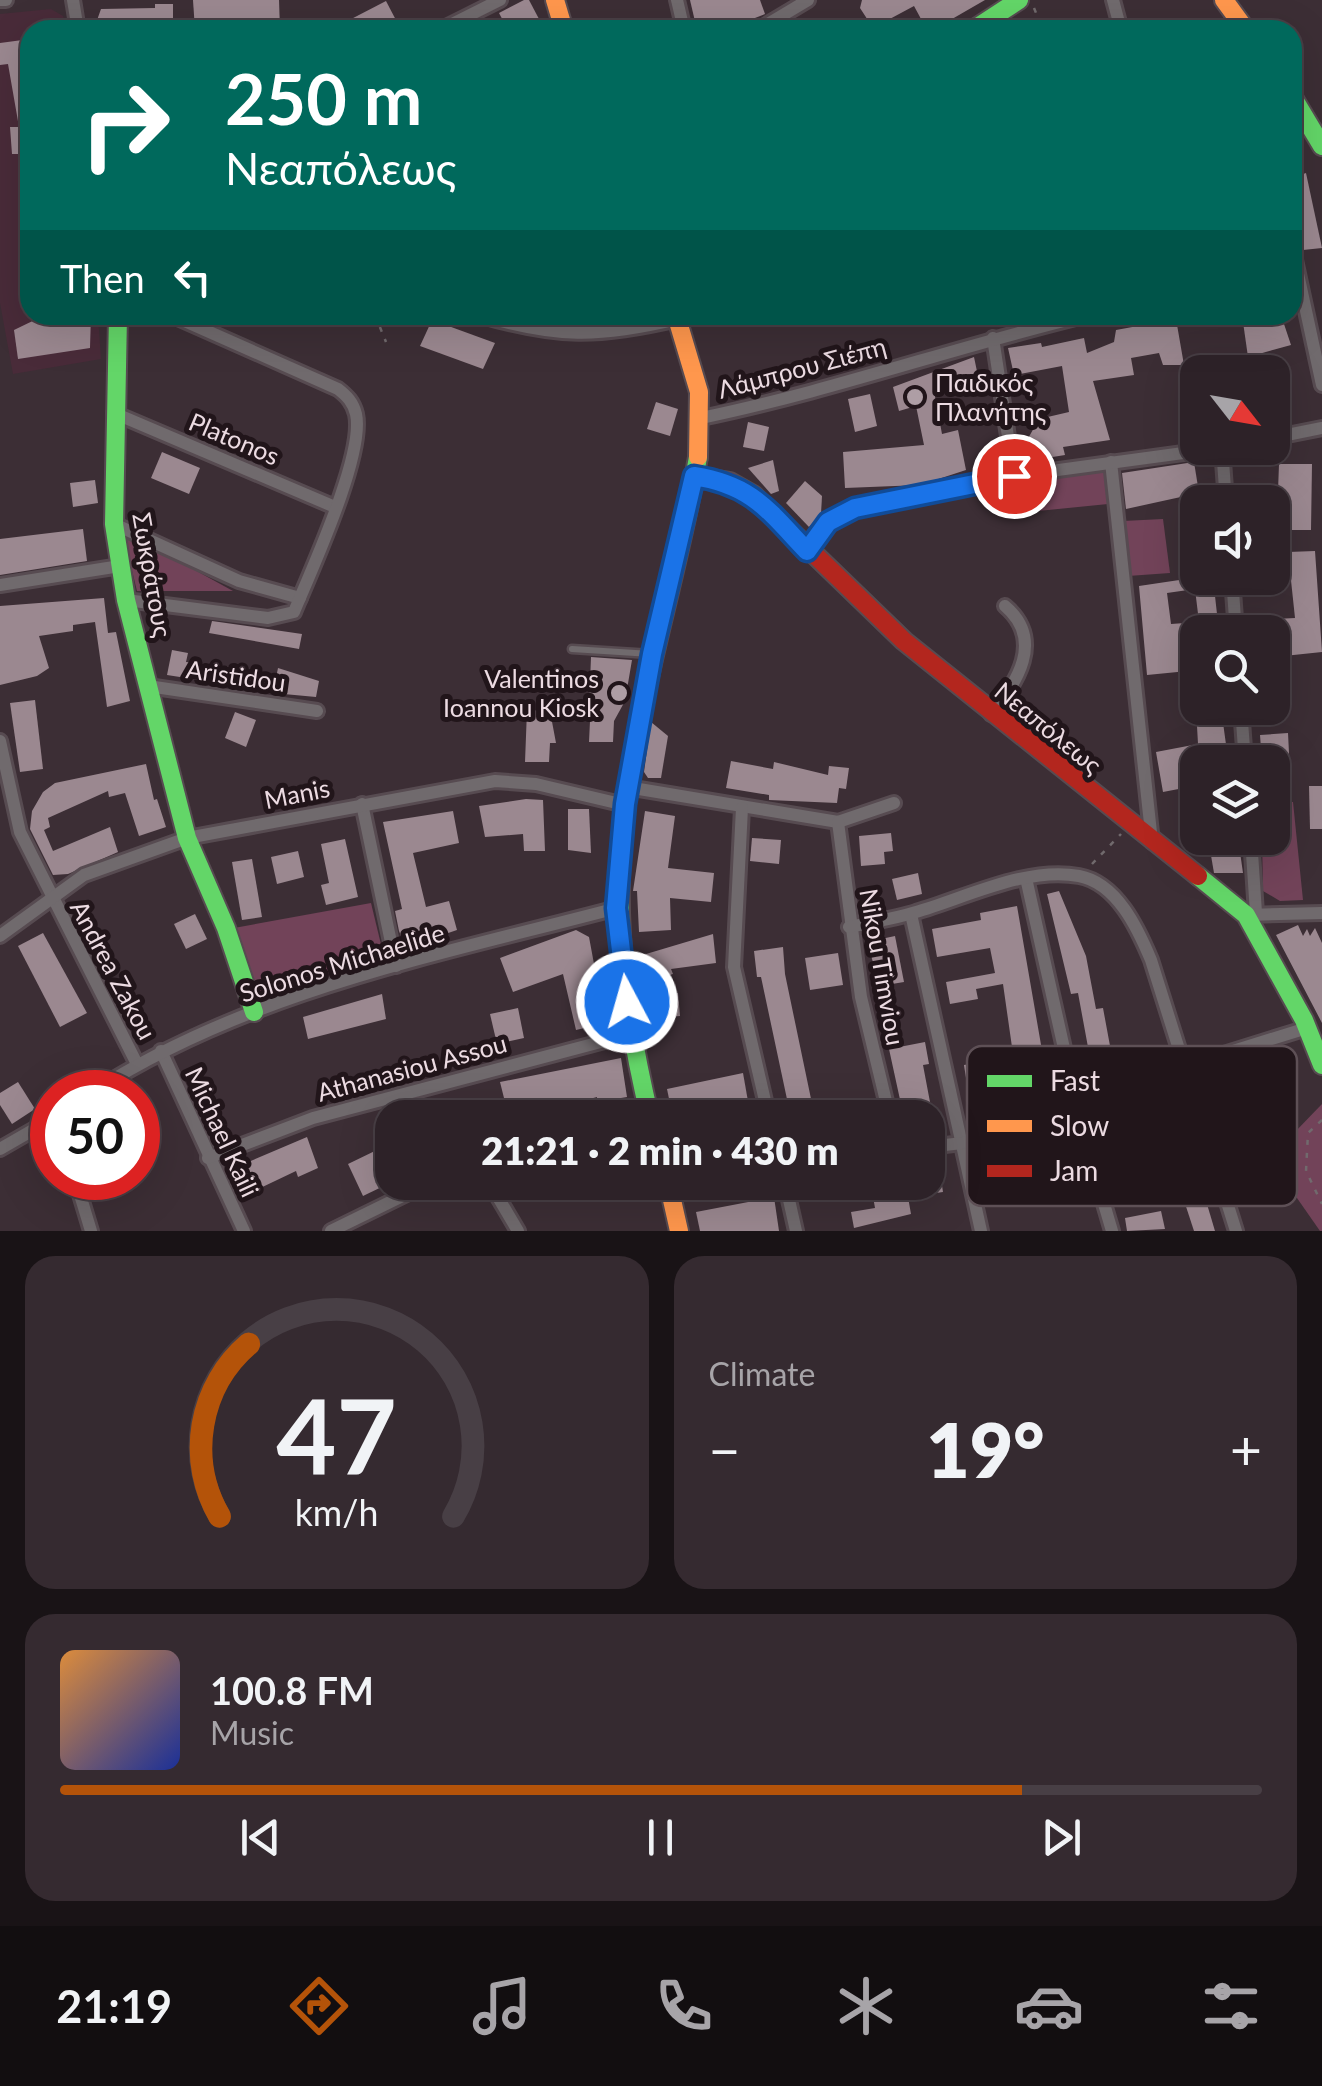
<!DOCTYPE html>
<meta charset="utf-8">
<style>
:root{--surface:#2d2228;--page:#352a30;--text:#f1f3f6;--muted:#a7a4a8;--line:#483f45;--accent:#b45309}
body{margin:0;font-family:Lato,sans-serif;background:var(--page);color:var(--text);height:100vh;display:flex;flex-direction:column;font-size:38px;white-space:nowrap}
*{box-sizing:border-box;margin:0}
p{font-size:32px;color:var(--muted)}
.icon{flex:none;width:55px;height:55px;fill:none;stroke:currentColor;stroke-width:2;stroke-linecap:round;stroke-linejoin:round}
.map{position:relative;height:1231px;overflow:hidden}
.panel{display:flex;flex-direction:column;gap:25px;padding:25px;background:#191316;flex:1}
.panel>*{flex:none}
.banner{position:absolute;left:20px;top:20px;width:1282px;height:305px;border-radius:30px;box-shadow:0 10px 40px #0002,0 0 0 2px var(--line);background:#00695c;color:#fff;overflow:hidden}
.needle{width:65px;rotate:121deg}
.fabs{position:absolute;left:1180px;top:355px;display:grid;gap:20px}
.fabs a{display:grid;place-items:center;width:110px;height:110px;border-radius:20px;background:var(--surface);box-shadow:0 10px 40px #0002,0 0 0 2px var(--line);font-size:50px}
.speed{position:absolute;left:30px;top:1070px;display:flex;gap:20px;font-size:50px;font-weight:700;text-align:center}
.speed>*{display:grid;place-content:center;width:130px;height:130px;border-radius:50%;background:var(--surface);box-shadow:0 10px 40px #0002,0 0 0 2px var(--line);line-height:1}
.speed .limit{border:15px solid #d22;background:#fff;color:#111}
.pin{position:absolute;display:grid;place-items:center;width:85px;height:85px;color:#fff;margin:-42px;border:5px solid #fff;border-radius:50%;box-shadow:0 2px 10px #0007}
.me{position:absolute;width:110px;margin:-55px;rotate:354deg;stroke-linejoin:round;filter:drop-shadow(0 0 8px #0008)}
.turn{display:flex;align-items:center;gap:35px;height:210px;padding:0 40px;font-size:45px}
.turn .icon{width:130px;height:130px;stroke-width:2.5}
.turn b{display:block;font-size:70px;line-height:85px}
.then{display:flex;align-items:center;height:95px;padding:0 40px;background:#0003;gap:20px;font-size:38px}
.big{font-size:75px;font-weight:800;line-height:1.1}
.panel .widget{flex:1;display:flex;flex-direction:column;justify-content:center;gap:15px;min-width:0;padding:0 35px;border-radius:30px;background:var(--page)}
.panel .dial{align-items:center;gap:0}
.dial svg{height:260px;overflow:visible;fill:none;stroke:var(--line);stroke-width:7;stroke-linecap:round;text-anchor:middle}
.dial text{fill:var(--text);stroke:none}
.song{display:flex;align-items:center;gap:30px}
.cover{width:120px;height:120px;border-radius:15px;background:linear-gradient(135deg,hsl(30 70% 55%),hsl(230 70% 35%))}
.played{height:10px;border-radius:5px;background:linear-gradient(90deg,var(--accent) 80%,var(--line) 80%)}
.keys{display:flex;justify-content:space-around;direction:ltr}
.heat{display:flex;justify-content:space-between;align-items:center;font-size:55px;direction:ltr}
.panel .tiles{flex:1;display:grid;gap:25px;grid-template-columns:1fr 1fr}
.widget:last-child{grid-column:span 2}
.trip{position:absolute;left:375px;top:1100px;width:570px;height:100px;border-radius:30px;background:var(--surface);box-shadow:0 10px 40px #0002,0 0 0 2px var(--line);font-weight:800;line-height:100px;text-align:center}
.dock{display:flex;height:160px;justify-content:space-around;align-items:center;background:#120e10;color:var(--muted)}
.dock .icon{width:70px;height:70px}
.dock .active{color:var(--accent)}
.dock b{font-size:45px;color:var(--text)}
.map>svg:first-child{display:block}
.built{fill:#492b39}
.green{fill:#724359}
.building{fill:#9b8890;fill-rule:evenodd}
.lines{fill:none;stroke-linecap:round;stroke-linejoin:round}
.lane-casing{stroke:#574b51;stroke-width:11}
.street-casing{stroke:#574b51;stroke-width:18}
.fast-casing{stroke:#574b51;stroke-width:22}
.slow-casing{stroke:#574b51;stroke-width:22}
.jam-casing{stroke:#574b51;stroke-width:22}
.path{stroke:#716a6d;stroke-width:2.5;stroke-dasharray:5 8;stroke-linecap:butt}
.lane{stroke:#706a6d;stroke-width:6}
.street{stroke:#706a6d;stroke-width:12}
.fast{stroke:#63d668;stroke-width:18}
.slow{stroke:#ff974d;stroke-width:18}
.jam{stroke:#b3261e;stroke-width:18}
.route-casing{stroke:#114b97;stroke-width:25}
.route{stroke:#1a73e8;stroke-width:18}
.poi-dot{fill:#ae9ea5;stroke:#21151a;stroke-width:4}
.labels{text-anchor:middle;stroke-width:10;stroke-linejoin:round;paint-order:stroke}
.street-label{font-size:25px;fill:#ecdbe2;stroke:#21151a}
.poi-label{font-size:25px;fill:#ecdbe2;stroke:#21151a;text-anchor:start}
.key{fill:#21151a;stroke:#5e5056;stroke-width:2.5}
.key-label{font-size:28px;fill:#ecdbe2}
</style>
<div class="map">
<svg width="1322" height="1231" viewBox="0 0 1322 1231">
<rect width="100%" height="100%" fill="#3c2e35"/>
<path class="built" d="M51,9l12,7 5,14h-38v285h68l3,44 -88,15 -13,-71v-289z"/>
<g class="green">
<path d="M1105,470l3,34 -70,7v-31z"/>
<path d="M1163,519l7,54 -42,3 -5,-55z"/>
<path d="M122,530l111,61h-96z"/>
<path d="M1273,802h20l10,98 -23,1 -17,-10 -1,-53h10z"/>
<path d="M371,903l14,58 -125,37 -26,-70z"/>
<path d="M1322,1104v127h-2l-30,-43 3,-54z"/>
</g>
<g class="building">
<path d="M193,0h86l1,30h-85z"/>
<path d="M524,0h5l10,19 -20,11h-11l-9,-17z"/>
<path d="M690,0h70l5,14 -41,16h-27z"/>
<path d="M862,0h123l-52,30h-6l-13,-24 -41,22 -13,-20z"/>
<path d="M386,1l12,23 -12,6h-56z"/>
<path d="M155,4h18v26h-70l-7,-7 5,-14 54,-1z"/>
<path d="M30,39v115h-18l-2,-27h9l-11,-63 -8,1v-22z"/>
<path d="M1306,173l16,75 -19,2 -11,-46v-26z"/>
<path d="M45,315h46l-1,33 -72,11 -4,-29z"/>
<path d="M1242,315h39l10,30 -43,12z"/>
<path d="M1176,319l8,46h-21l-4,-12 -28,5 3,17 -41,6 17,59 -47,7 2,8 -37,6 -2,-19 13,-23 30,-7 -7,-46 -48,9 -6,-27 33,-5 1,4 42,-9 3,15 27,-11 2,-12z"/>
<path d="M432,320l63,23 -12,26 -63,-23z"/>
<path d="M974,357l5,24 -45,10 8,43 16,-4 8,40 -46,15 -75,3 -2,-36 81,-7 -8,-39 -17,5 -6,-24z"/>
<path d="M870,394l7,32 -22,6 -7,-33z"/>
<path d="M656,402l22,7 -8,27 -23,-7z"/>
<path d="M748,422l21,5 -5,24 -21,-4z"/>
<path d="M162,452l38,16 -11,26 -38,-16z"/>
<path d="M773,460l6,31 -8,3 -23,-26z"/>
<path d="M1194,462l5,31 -73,16 -4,-36z"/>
<path d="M1279,464h33l-1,66h-39v-39h6z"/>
<path d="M95,480l3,23 -25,4 -3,-24z"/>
<path d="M805,481l17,15 -1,18 -12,13 -23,-24z"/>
<path d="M83,529l4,32 -87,14v-36z"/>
<path d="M1315,551l7,101 -38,4 3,48h-15v-72h-20l-1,-12 44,-2 -7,-66z"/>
<path d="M1198,568v10h15l6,54h-21v38l-51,5 -8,-89 47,-7 -2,-9zM1195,589l4,33 -28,2 -4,-31z"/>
<path d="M104,598l4,35 8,-1 14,69 -23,6 -12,-85 -22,3v6l-34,5 10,32 -12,8 -37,9v-79z"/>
<path d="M212,621l90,13 -3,15 -90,-16z"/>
<path d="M172,650l16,3 -2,9 56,6 -4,18 -71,-11z"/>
<path d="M591,657l41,3 -7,41 -11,20 -1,21h-24l1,-21h-10l1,-15 8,1z"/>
<path d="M278,668l41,13 -3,16 -43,-4z"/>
<path d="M35,700l8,69 -23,3 -10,-69z"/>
<path d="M1196,708h25l7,51 -43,3 4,25 -26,5 -7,-40 42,-8z"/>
<path d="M527,710l23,1 6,32h-6l-1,19h-24z"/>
<path d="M235,712l21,8 -10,27 -21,-9z"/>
<path d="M651,722l17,14 -7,42h-13l-4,-6z"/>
<path d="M1288,733l3,60 -19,1v-32h-10l-2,-27z"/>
<path d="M731,761l42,8 1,-7 54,13 1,-9 20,2 -3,21 -7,-1 -2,15 -68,-3v-5l-43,-7z"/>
<path d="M146,764l8,36 3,-1 9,28 -27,9 -14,-43 -16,4 -1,-6 -60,27 2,9 -6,3 9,21 57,-24 8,25 -50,22 -15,1 -23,-46 2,-18 11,-19 12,-9z"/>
<path d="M1309,786h13v43h-12z"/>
<path d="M526,799l17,1 2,51h-21l-1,-17 -38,3 -6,-31z"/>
<path d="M568,809h21l2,44 -23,-3z"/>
<path d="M453,811l6,32 -46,10 13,54 23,-6 8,29 -44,15 -3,-6 -7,2 -4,-10 -4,-20 7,-2 -19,-87z"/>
<path d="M645,811l30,5 -7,52 46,5 -3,29 -41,-4 1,32 -32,2 -2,-41h-4z"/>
<path d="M891,833l2,18 -9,1 1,12 -24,2 -2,-30z"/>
<path d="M752,838l29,2 -2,24 -29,-3z"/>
<path d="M1208,838h30l5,35h-29z"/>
<path d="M345,839l13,58 -32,8 -5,-20 8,-2 -8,-39z"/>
<path d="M298,851l6,26 -27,7 -6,-27z"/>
<path d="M252,859l10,58 -20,3 -10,-58z"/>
<path d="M918,873l4,21 -25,6 -5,-21z"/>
<path d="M1059,891l27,65 10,53 7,-1 15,81 -28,5 -6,-34 6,-2 -12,-65 -7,1 -24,-100z"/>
<path d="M1017,906l27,156 -29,6 -12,-84 -27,5 2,10 -28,5 -4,-22 49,-9 -5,-25 -53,9 -5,-28 49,-9 -1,-7z"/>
<path d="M195,914l12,25 -21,10 -12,-25z"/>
<path d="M1298,925l5,11 4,-7 3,7 5,-8 7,15v80l-46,-88z"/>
<path d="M576,930l13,7 16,86 -29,7 -13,-56 -50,18 -13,-34z"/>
<path d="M43,933l44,80 -27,14 -42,-81z"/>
<path d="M713,934l3,29 -45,6 2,5 -29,9 -8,-26z"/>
<path d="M895,936l9,46 -24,4 -13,-44z"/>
<path d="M783,947l2,27 30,144h-24l-30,-141h-4l-3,-26z"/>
<path d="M838,953l5,32 -33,5 -5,-32z"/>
<path d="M678,993l2,23 -34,3 -2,-22z"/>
<path d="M382,994l4,25 -78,20 -5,-22z"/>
<path d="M518,1008l6,30 -27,6 -7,-30z"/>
<path d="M925,1042l4,22 -6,1 10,53h-29l-15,-69z"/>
<path d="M621,1058l6,39 -30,5v-5l-41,11 -1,-5 -47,11 -8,-32z"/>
<path d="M987,1061l4,26 -23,4 -4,-26z"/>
<path d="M743,1073l6,34 -76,11 -6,-29z"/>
<path d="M18,1082l17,27 -23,15 -12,-19v-12z"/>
<path d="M307,1137l11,31 -20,9 -2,-6 -44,21 -13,-26z"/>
<path d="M1186,1139l15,45 14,47h-21l-17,-52 -11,-34z"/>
<path d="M381,1148l11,34 -29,14 -15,-32z"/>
<path d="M938,1160l5,32 -35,5 3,17 -57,14 -3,-16 24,-4 -3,-17 56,-9v-20z"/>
<path d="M85,1178h26l4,18 -23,5z"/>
<path d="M774,1197l5,34h-79l-4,-19z"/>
<path d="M1161,1211l4,18 -38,2 -2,-13z"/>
</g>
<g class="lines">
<g class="lane-casing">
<path id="lane" d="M572,649l79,5"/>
</g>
<g class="street-casing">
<g id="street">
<path d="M0,0h6"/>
<path d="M73,0l5,30"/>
<path d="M677,0l7,30"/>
<path d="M1113,0l8,30"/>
<path d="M440,30l60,-30"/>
<path d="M758,30l50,-30"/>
<path d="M1292,246l30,139"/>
<path d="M479,315c78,23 119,23 199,4"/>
<path d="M993,338l21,138"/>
<path d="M114,413l221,94"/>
<path d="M701,418c131,-27 257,-72 387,-103"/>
<path d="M1272,438l50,-10"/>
<path d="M1222,448l4,54"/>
<path d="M1111,462l41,380"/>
<path d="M114,524l125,57 61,17"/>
<path d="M807,551l21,-29 27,-14 159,-32 206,-28"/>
<path d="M1232,578l4,54"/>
<path d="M0,585l120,-19"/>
<path d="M126,600l142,18 26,-6c17,-41 71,-158 62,-198 -3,-12 -9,-18 -18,-25l-167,-74"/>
<path d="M148,686l169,25"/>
<path d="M1241,708l4,54"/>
<path d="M991,714c26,-31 54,-74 14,-108"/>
<path d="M0,741l20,91 117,232"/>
<path d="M627,787l211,35 56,-19"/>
<path d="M362,804l34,162"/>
<path d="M742,808l-8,159 35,151"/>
<path d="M838,822l23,175 29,121"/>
<path d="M1251,838l5,75"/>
<path d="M1026,878l56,251 30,102"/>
<path d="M911,914l70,317"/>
<path d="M1246,915l76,-2"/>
<path d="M849,927c22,-5 45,-8 67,-15 49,-14 111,-46 163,-36 38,7 59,53 72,84l85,271"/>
<path d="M0,936l84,-61 103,-37 308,-57 41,3 89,21"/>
<path d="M161,1051l83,180"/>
<path d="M1185,1066l122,-38"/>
<path d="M93,1092c156,-101 346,-137 524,-184"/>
<path d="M591,1118l56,-12"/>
<path d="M928,1147l154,-18"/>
<path d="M0,1149l52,-30"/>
<path d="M208,1158l105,-40 318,-84"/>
<path d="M75,1178l16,53"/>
<path d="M489,1182l29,49"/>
<path d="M785,1182l11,49"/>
<path d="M671,1195l68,-13"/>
<path d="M331,1231l100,-49"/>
</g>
</g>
<g class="fast-casing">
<g id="fast">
<path d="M973,30l46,-30"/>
<path d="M1292,96l30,50"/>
<path d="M118,315l-4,209 12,76 61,238 39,90 28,84"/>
<path d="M1198,876l48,39 58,105 18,45"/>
<path d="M650,1118c-22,-92 -36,-185 -28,-280 11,-130 54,-253 76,-381"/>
</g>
</g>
<g class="slow-casing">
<g id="slow">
<path d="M555,0l9,30"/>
<path d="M1224,0l22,30"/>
<path d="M676,315l23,77 -1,65"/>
<path d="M668,1182l11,49"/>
</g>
</g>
<g class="jam-casing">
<path id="jam" d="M694,476l36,6 23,13 151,146 294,235"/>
</g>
<g class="path">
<path d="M1034,8l9,22"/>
<path d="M375,315l11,27"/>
<path d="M1092,864l29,-30"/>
<path d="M1322,1120l-14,13 -2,38 16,33"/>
</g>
<use href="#lane" class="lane"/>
<use href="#street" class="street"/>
<use href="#fast" class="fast"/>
<use href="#slow" class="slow"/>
<use href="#jam" class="jam"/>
</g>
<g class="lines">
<g class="route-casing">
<path id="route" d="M627,1002l-11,-94 9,-104 27,-150 42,-178c58,9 74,34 113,75l21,-29 27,-14 159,-32"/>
</g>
<use href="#route" class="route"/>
</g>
<g class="poi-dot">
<circle cx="915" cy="397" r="10"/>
<circle cx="619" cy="693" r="10"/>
</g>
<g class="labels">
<g class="street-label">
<text transform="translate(802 368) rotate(-15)" y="9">Λάμπρου Σιέπη</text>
<text transform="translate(234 439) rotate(23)" y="9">Platonos</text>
<text transform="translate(152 575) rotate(80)" y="9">Σωκράτους</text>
<text transform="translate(236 676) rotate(8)" y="9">Aristidou</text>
<text transform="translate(1048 728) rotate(39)" y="9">Νεαπόλεως</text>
<text transform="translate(297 794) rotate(-11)" y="9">Manis</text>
<text transform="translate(342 963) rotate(-17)" y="9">Solonos Michaelide</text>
<text transform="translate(882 967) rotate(80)" y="9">Nikou Timviou</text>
<text transform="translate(113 970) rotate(62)" y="9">Andrea Zakou</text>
<text transform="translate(412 1068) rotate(-15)" y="9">Athanasiou Assou</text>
<text transform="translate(222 1132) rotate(65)" y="9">Michael Kaili</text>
</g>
<g class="poi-label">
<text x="935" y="392">Παιδικός<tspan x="935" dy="29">Πλανήτης</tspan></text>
<text x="599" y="688" text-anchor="end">Valentinos<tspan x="599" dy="29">Ioannou Kiosk</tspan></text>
</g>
</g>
<rect x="967" y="1046" width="330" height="160" rx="15" class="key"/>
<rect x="987" y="1075" width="45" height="12" fill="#63d668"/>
<rect x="987" y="1120" width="45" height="12" fill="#ff974d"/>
<rect x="987" y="1165" width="45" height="12" fill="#b3261e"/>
<g class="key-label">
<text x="1050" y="1091">Fast</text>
<text x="1050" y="1136">Slow</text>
<text x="1050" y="1181">Jam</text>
</g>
</svg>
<div class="fabs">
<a><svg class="needle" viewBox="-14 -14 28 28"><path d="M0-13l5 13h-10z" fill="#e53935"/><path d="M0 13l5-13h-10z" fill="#a7a4a8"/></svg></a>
<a><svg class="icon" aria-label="sound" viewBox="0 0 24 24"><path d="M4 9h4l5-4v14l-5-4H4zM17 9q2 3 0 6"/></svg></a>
<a><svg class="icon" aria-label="search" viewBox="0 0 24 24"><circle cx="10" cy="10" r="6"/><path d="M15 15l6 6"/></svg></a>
<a><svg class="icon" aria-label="layers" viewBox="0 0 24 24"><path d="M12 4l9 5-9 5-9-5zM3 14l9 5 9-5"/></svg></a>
</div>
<div class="speed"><div class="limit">50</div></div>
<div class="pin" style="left:1014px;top:476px;background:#d93025"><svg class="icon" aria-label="arrive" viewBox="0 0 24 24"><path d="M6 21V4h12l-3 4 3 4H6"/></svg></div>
<svg class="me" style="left:627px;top:1002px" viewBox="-20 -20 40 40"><circle r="17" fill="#1a73e8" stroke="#fff" stroke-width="3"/><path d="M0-11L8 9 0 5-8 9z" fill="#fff"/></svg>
<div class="trip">21:21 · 2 min · 430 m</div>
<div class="banner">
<div class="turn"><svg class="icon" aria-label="right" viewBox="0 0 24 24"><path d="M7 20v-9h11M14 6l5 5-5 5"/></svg><div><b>250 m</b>Νεαπόλεως</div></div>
<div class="then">Then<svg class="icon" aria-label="left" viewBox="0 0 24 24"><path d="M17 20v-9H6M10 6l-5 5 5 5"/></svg></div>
</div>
</div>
<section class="panel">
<div class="tiles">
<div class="widget dial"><svg viewBox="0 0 100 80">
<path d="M14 69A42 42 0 1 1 86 69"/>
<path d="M14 69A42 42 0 0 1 23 16" stroke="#b45309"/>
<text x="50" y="56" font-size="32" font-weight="700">47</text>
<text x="50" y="72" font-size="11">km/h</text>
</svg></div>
<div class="widget"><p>Climate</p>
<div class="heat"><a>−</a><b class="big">19°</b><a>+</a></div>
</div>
<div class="widget">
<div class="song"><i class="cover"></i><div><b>100.8 FM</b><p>Music</p></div></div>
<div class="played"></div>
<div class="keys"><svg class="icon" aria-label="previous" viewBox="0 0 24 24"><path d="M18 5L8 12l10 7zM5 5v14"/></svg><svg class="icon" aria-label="pause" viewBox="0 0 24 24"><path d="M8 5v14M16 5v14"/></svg><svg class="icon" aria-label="next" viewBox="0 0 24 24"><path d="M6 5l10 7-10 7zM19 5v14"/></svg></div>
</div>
</div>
</section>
<nav class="dock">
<b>21:19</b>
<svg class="icon active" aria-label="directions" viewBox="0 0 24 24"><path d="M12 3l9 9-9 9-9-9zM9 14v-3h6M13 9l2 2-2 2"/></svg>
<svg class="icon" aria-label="music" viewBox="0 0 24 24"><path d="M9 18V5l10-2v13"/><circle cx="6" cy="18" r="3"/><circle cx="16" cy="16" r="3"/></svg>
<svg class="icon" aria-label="phone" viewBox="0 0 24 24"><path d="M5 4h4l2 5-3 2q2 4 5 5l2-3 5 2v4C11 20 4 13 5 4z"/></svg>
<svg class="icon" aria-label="climate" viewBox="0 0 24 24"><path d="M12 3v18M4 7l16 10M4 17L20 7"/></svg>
<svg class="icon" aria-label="car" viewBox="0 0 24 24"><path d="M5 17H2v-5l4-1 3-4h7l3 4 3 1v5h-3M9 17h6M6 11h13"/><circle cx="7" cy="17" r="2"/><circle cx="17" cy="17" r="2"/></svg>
<svg class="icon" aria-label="filters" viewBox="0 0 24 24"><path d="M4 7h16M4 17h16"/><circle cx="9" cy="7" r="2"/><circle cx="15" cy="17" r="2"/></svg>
</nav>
